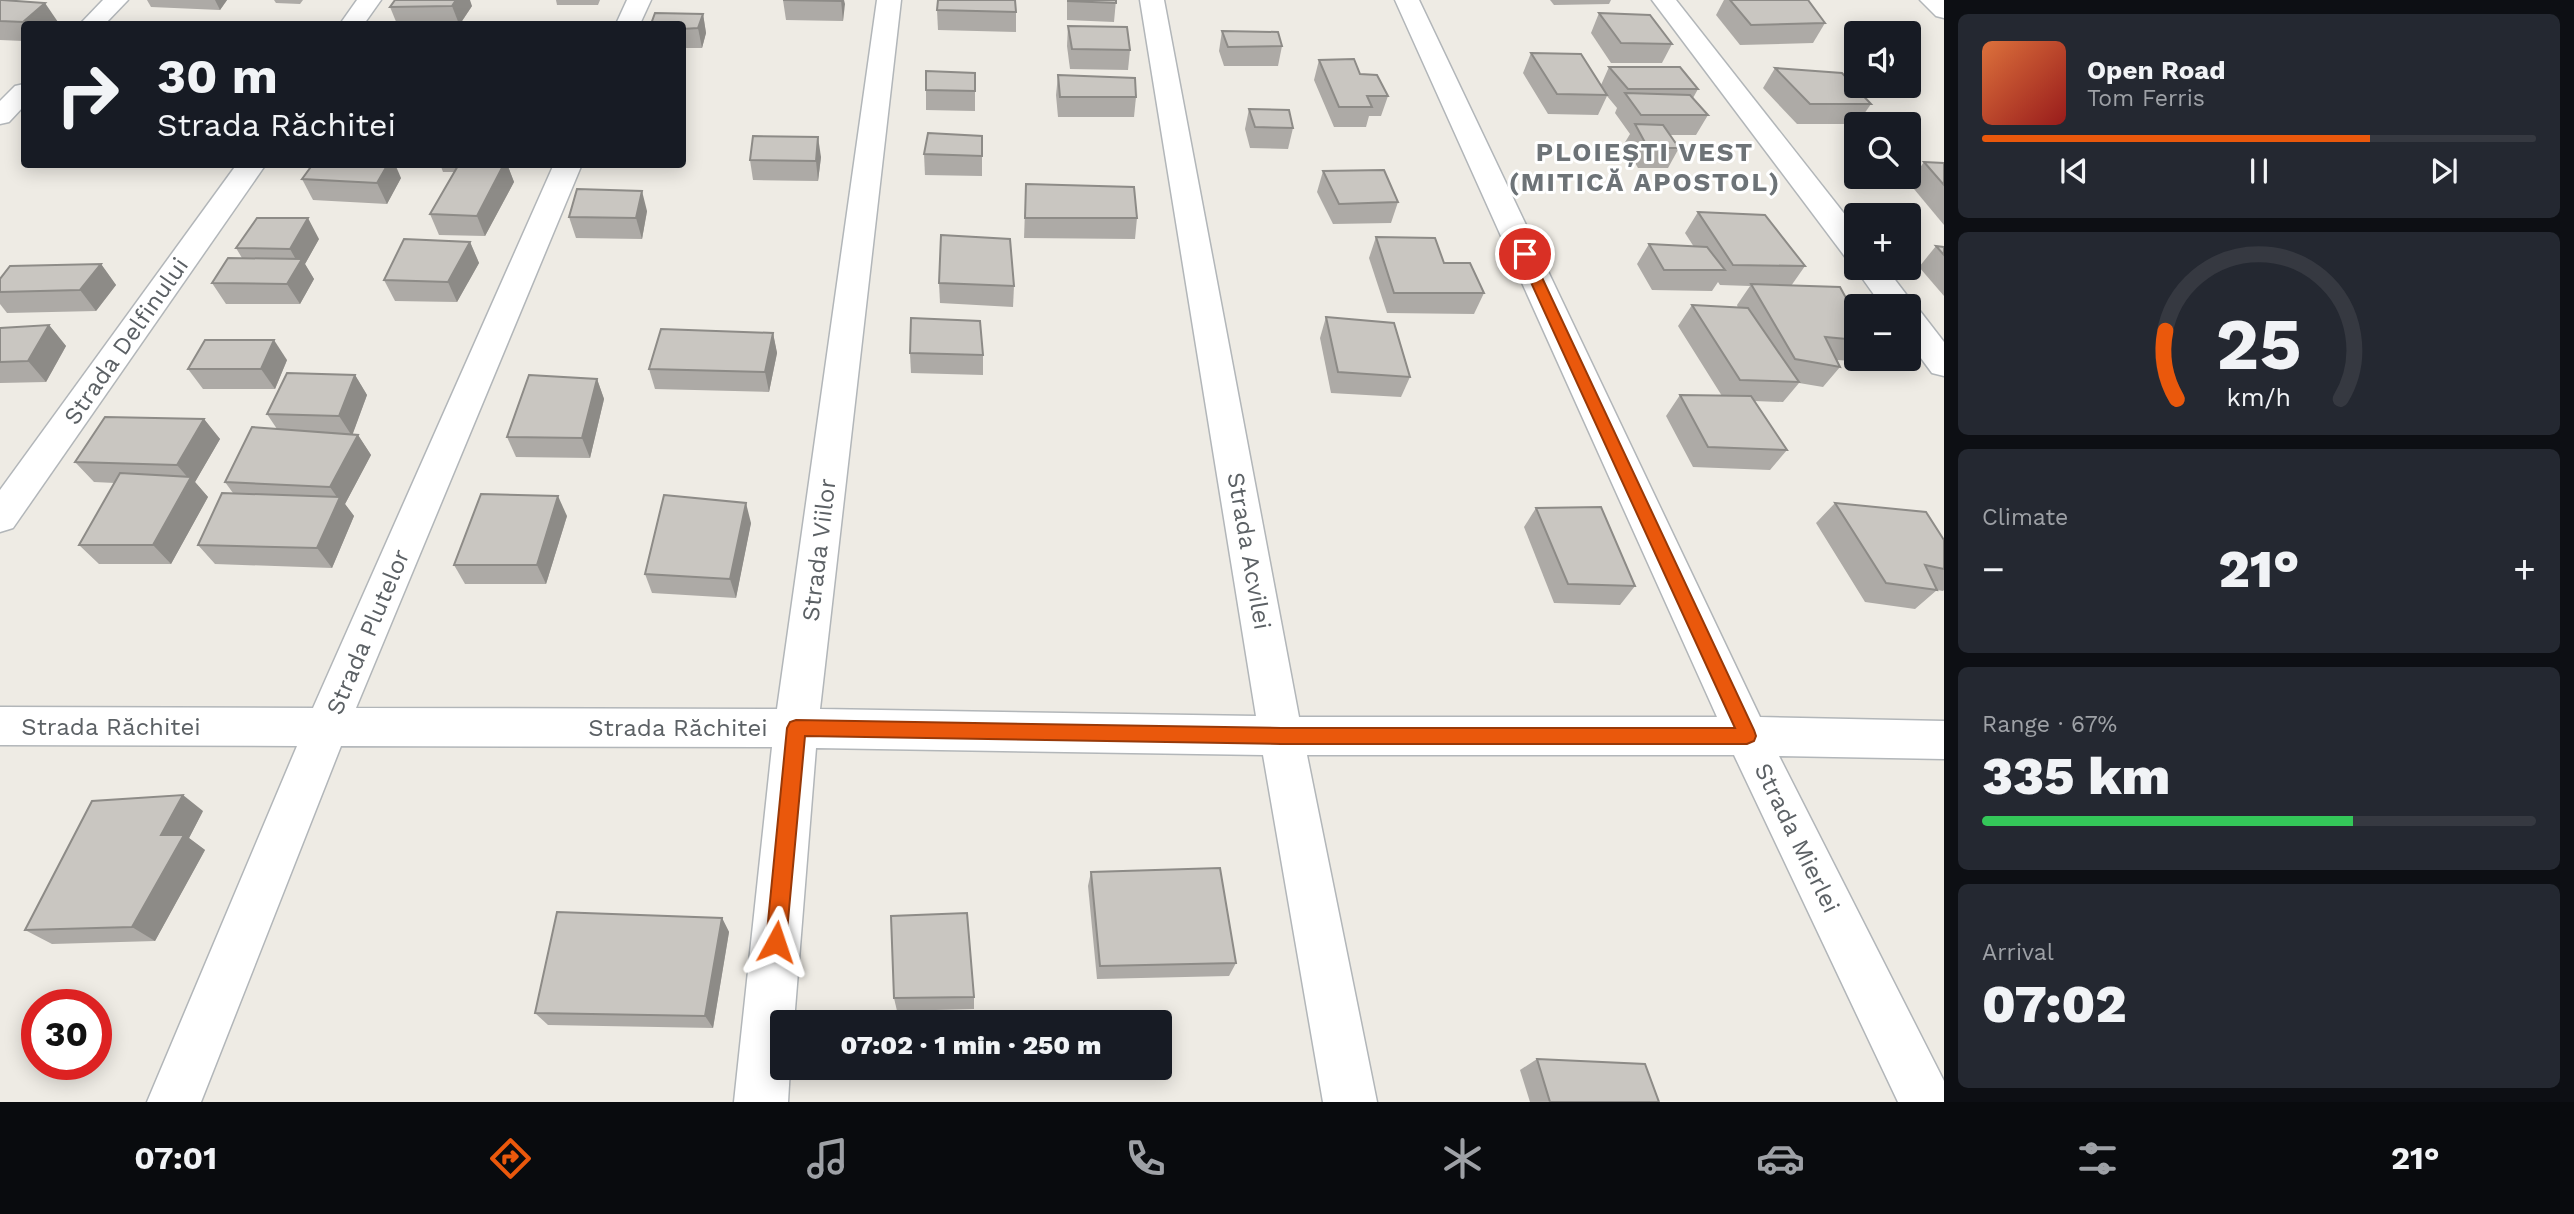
<!DOCTYPE html>
<meta charset="utf-8">
<style>
:root{--surface:#171b24;--page:#242831;--text:#f1f3f6;--muted:#9ea1a6;--line:#363941;--accent:#ea580c}
body{margin:0;font-family:"Work Sans",sans-serif;background:var(--page);color:var(--text);height:100vh;display:flex;flex-direction:column;font-size:26px;white-space:nowrap}
*{box-sizing:border-box;margin:0}
p{font-size:23px;color:var(--muted)}
.icon{flex:none;width:38px;height:38px;fill:none;stroke:currentColor;stroke-width:2;stroke-linecap:round;stroke-linejoin:round}
.map{position:relative;flex:1;overflow:hidden}
.drawer{display:flex;flex-direction:column;gap:14px;padding:14px;background:#0d0f14;width:630px}
.drawer>*{flex:none}
.banner{position:absolute;left:21px;top:21px;width:665px;height:147px;border-radius:7px;box-shadow:0 4px 18px #0003;background:#171b24;color:var(--text);overflow:hidden}
.fabs{position:absolute;left:1844px;top:21px;display:grid;gap:14px}
.fabs a{display:grid;place-items:center;width:77px;height:77px;border-radius:7px;background:var(--surface);box-shadow:0 4px 18px #0003;font-size:35px}
.speed{position:absolute;left:21px;top:989px;display:flex;gap:14px;font-size:35px;font-weight:700;text-align:center}
.speed>*{display:grid;place-content:center;width:91px;height:91px;border-radius:50%;background:var(--surface);box-shadow:0 4px 18px #0003;line-height:1}
.speed .limit{border:10px solid #d22;background:#fff;color:#111}
.pin{position:absolute;display:grid;place-items:center;width:60px;height:60px;color:#fff;margin:-30px;border:4px solid #fff;border-radius:50%;box-shadow:0 2px 7px #0007}
.me{position:absolute;width:77px;margin:-38px;rotate:5deg;stroke-linejoin:round;filter:drop-shadow(0 0 5px #0008)}
.turn{display:flex;align-items:center;gap:24px;height:147px;padding:0 21px;font-size:32px}
.turn .icon{width:91px;height:91px;stroke-width:2.5}
.turn b{display:block;font-size:49px;line-height:60px}
.big{font-size:52px;font-weight:800;line-height:1.1}
.drawer .card{flex:1;display:flex;flex-direction:column;justify-content:center;gap:10px;min-width:0;padding:0 24px;border-radius:10px;background:var(--page)}
.drawer .dial{align-items:center;gap:0}
.dial svg{height:182px;overflow:visible;fill:none;stroke:var(--line);stroke-width:7;stroke-linecap:round;text-anchor:middle}
.dial text{fill:var(--text);stroke:none}
.song{display:flex;align-items:center;gap:21px}
.cover{width:84px;height:84px;border-radius:10px;background:linear-gradient(135deg,hsl(20 70% 55%),hsl(0 70% 35%))}
.played{height:7px;border-radius:4px;background:linear-gradient(90deg,var(--accent) 70%,var(--line) 70%)}
.keys{display:flex;justify-content:space-around;direction:ltr}
.heat{display:flex;justify-content:space-between;align-items:center;font-size:38px;direction:ltr}
.charge{height:10px;border-radius:5px;background:linear-gradient(90deg,#34c759 67%,var(--line) 0)}
.trip{position:absolute;left:770px;top:1010px;width:402px;height:70px;border-radius:7px;background:var(--surface);box-shadow:0 4px 18px #0003;font-weight:800;line-height:70px;text-align:center}
.menu{display:flex;height:112px;justify-content:space-around;align-items:center;background:#090b0e;color:var(--muted)}
.menu .icon{width:49px;height:49px}
.menu .on{color:var(--accent)}
.menu b{font-size:32px;color:var(--text)}
main{display:flex;flex:1;min-height:0}
.map>svg:first-child{display:block}
.lines{fill:none;stroke-linecap:round;stroke-linejoin:round}
.minor-casing{stroke:#b2b6b9;stroke-width:3}
.minor{fill:#fff;fill-rule:evenodd}
.wall{fill:#adaaa6}
.shaded-wall{fill:#8d8b87}
.building{fill:#c9c6c1;stroke:#8d8b87;stroke-width:2}
.route{fill:#ea580c;stroke:#983908;stroke-width:2}
.labels{text-anchor:middle;stroke-width:6;stroke-linejoin:round;paint-order:stroke}
.street-label{font-size:24px;fill:#5c6165;stroke:#fff}
.far-district-label{font-size:26px;font-weight:bold;letter-spacing:2px;fill:#6d7377;stroke:#fff}
</style>
<main>
<div class="map">
<svg width="1944" height="1102" viewBox="0 0 1944 1102">
<rect width="100%" height="100%" fill="#eeebe4"/>
<g class="lines">
<g class="minor-casing">
<g id="minor">
<path d="M103,0h25l-23,24h-25z"/>
<path d="M357,0h24l-17,24h-24z"/>
<path d="M627,0h24l-11,24h-24z"/>
<path d="M877,0h24l-81,709 436,7 -116,-716h24l135,717h418l-322,-717h24l341,717 184,4v38l-165,-3 165,325v21h-46l-164,-347h-427l70,347h-54l-60,-347 -447,-7 -22,274h-12v46h8l-2,34h-54l38,-355 -431,-1 -140,356h-54l150,-356 -297,-1v-38l313,1 241,-544h28l-226,544 421,1z"/>
<path d="M1652,0h24l181,230v30l-11,-2z"/>
<path d="M1920,0h24v18l-8,-2z"/>
<path d="M24,84v22l-15,16 -9,2v-23l15,-15z"/>
<path d="M237,164h29l-253,364 -13,4v-42z"/>
<path d="M1857,265v3h29l29,38 -2,3 7,2 24,31v34l-12,-3 -23,-31v-36h-27l-27,-38z"/>
</g>
</g>
<use href="#minor" class="minor"/>
</g>
<g class="wall">
<path d="M0,0l58,22 -3,2h-31v17l-24,-1z"/>
<path d="M147,0h80l-7,10 -69,-3z"/>
<path d="M274,0h29l-3,4 -24,-1z"/>
<path d="M556,0h44l-2,5h-41z"/>
<path d="M783,0h61l-1,21 -57,-1z"/>
<path d="M1067,0h49l-2,22 -47,-2z"/>
<path d="M1550,0h61l-2,4 -55,1z"/>
<path d="M1724,0h84l17,23 -12,20 -73,2 -24,-30z"/>
<path d="M472,6l-12,18h-63l-7,-17z"/>
<path d="M937,10l79,2v20l-78,-2z"/>
<path d="M1599,13l73,31 -10,19h-51l-20,-30z"/>
<path d="M703,14l3,19 -4,15h-20v-24z"/>
<path d="M1068,26l62,24 -2,20 -58,-1 -3,-23z"/>
<path d="M1222,31l60,15 -4,20h-54l-5,-15z"/>
<path d="M1531,53l70,32 8,-18 89,22 -5,9 15,17 -12,20h-26l9,13 -11,20h-30l-14,-24 6,-10 -15,-21 2,-5 -10,-12 -9,19 -50,-1 -25,-41z"/>
<path d="M1319,60l41,14 28,22 -7,20h-12l-3,11h-32l-20,-47z"/>
<path d="M1775,68l96,36 -14,20h-60l-34,-36z"/>
<path d="M1058,75l78,22 -2,20h-76l-2,-22z"/>
<path d="M926,90l49,1v20l-49,-1z"/>
<path d="M1249,109l44,19 -5,21 -38,-1 -5,-19z"/>
<path d="M982,136v40l-57,-1 -1,-21z"/>
<path d="M821,157l-3,24 -65,-1 -3,-20z"/>
<path d="M1924,162l20,1v62l-35,-42z"/>
<path d="M440,164h67l7,18 -29,54 -46,-1 -9,-21 24,-42h-11z"/>
<path d="M1323,171l75,31 -7,21 -58,1 -16,-32z"/>
<path d="M401,178l-14,26 -74,-4 -11,-21z"/>
<path d="M1026,184l111,34 -2,21 -111,-1z"/>
<path d="M647,211l-5,28 -66,-1 -7,-21z"/>
<path d="M1698,212l107,54 -14,20 66,32v38l-5,5 -15,-1 3,7 -17,20 -24,-4 -16,19 -29,-1 33,49 -17,20 -77,-3 -27,-51 14,-21 42,1 -44,-70 14,-21 46,3 -1,-3 13,-19 -30,-1 -2,-3 -6,9 -60,-1 -15,-26 12,-20 45,3 -9,-14z"/>
<path d="M1376,237l68,26 40,30 -10,21 -87,-1 -18,-55z"/>
<path d="M319,239l-14,25 9,15 -14,25h-74l-14,-21 30,-25 -6,-10z"/>
<path d="M470,242l9,21 -22,39 -62,-1 -11,-21z"/>
<path d="M1936,246l8,1v49l-25,-29z"/>
<path d="M101,264l15,21 -20,26 -89,2 -7,-9v-25z"/>
<path d="M939,283l75,3 -1,21 -73,-4z"/>
<path d="M1326,317l84,60 -9,20 -70,-4 -11,-55z"/>
<path d="M49,325l17,21 -20,36 -46,1v-55z"/>
<path d="M773,333l4,20 -8,39 -114,-3 -6,-20z"/>
<path d="M910,353l73,2v20l-72,-2z"/>
<path d="M287,360l-12,29h-72l-15,-20z"/>
<path d="M355,375l12,20 -15,40h6l13,20 -26,49 9,12 -22,52 -117,-4 -17,-19 35,-52 -8,-11 52,-53 -10,-15z"/>
<path d="M597,379l7,20 -14,59 -74,-1 -9,-20z"/>
<path d="M204,419l16,20 -25,43 13,15 -37,67h-72l-20,-19 36,-62 -21,-1 -19,-20z"/>
<path d="M1835,503l109,37v50l-1,1 -6,-1 -22,19 -50,-7 -49,-79z"/>
<path d="M1536,508l99,78 -15,19 -66,-2 -30,-76z"/>
<path d="M567,516l-21,68h-81l-11,-19z"/>
<path d="M751,523l-15,75 -84,-5 -7,-19z"/>
<path d="M203,811l-14,27 16,12 -50,91 -103,3 -27,-14z"/>
<path d="M1091,872l145,91 -7,13 -132,3 -9,-93z"/>
<path d="M722,918l7,14 -16,96 -165,-3 -13,-12z"/>
<path d="M974,997v12l-77,2 -3,-13z"/>
<path d="M1537,1059l122,43h-129l-10,-32z"/>
</g>
<g class="shaded-wall">
<path d="M215,0h12l-7,10z"/>
<path d="M456,0h14l2,6 -12,18h-1l-7,-18z"/>
<path d="M841,0h3l1,4 -2,17z"/>
<path d="M45,3l13,19 -3,2h-30l-2,-2z"/>
<path d="M703,14l3,19 -4,15 -4,-20z"/>
<path d="M818,137l3,20 -3,24 -2,-20z"/>
<path d="M388,164h7l6,14 -14,26 -10,-21z"/>
<path d="M498,164h9l7,18 -29,54 -8,-20z"/>
<path d="M642,191l5,20 -5,28 -6,-21z"/>
<path d="M308,218l11,21 -14,25 9,15 -14,25 -13,-20 12,-19 -9,-16z"/>
<path d="M470,242l9,21 -22,39 -9,-20z"/>
<path d="M101,264l15,21 -20,26 -16,-21z"/>
<path d="M49,325l17,21 -20,36 -18,-21z"/>
<path d="M773,333l4,20 -8,39 -4,-20z"/>
<path d="M274,340l13,20 -12,29 -14,-20z"/>
<path d="M355,375l12,20 -15,41 -13,-20z"/>
<path d="M597,379l7,20 -14,59 -8,-20z"/>
<path d="M204,419l16,20 -25,43 13,15 -37,67 -18,-19 37,-65 -13,-15z"/>
<path d="M358,435l13,20 -26,49 9,12 -22,52 -15,-20 22,-48 -9,-13z"/>
<path d="M558,496l9,20 -21,68 -9,-19z"/>
<path d="M746,503l5,20 -15,75 -6,-19z"/>
<path d="M183,795l20,16 -14,27 16,12 -50,91 -23,-14 29,-92z"/>
<path d="M722,918l7,14 -16,96 -8,-12z"/>
</g>
<g class="building">
<path d="M0,0h2l43,3 -22,19 -23,-1z"/>
<path d="M395,0h61l-4,6 -62,1z"/>
<path d="M783,0h58v1z"/>
<path d="M938,0h77l1,12 -79,-2z"/>
<path d="M1068,0h48v3l-48,-2z"/>
<path d="M1730,0h78l17,23 -74,2z"/>
<path d="M655,13l48,1 -5,14 -16,1v-5h-31z"/>
<path d="M1599,13l51,2 22,29 -51,-1z"/>
<path d="M1068,26l59,1 3,23 -58,-1z"/>
<path d="M1222,31l56,1 4,14 -54,1z"/>
<path d="M1531,53l50,1 26,41 -50,-1z"/>
<path d="M1354,59l6,15 17,1 11,21h-21l5,11h-33l-20,-47z"/>
<path d="M1609,67h71l18,22h-70z"/>
<path d="M1775,68l67,5 29,31h-61z"/>
<path d="M926,71l49,2v18l-49,-1z"/>
<path d="M1058,75l77,3 1,19h-76z"/>
<path d="M1625,93l65,2 18,20h-67z"/>
<path d="M1249,109l40,1 4,18 -38,-1z"/>
<path d="M1635,124l28,1 16,23h-31z"/>
<path d="M928,133l54,3v20l-58,-2z"/>
<path d="M753,136l65,1 -2,24 -66,-1z"/>
<path d="M1924,162l20,1v22z"/>
<path d="M313,164h75l-11,19 -75,-4z"/>
<path d="M459,164h45l-27,52 -47,-2z"/>
<path d="M1384,170l14,32 -59,2 -16,-33z"/>
<path d="M1026,184l108,3 3,31h-112z"/>
<path d="M577,189l65,2 -6,27 -67,-1z"/>
<path d="M1698,212l67,3 40,51 -72,-1z"/>
<path d="M257,218h51l-18,31 -54,-1z"/>
<path d="M941,235l69,4 4,47 -75,-3z"/>
<path d="M1376,237l59,1 9,25h26l14,30h-90z"/>
<path d="M404,239l66,3 -22,40 -64,-2z"/>
<path d="M1649,244l58,3 18,23h-61z"/>
<path d="M1936,246l8,1v8z"/>
<path d="M228,258l74,1 -15,25 -75,-1z"/>
<path d="M101,264l-21,26 -80,2v-13l10,-13z"/>
<path d="M1751,284l89,3 17,31v22l-32,-3 15,30 -45,-8z"/>
<path d="M1692,305l56,3 51,74 -59,-2z"/>
<path d="M1326,317l68,6 16,54 -72,-5z"/>
<path d="M911,318l69,3 3,34 -73,-2z"/>
<path d="M49,325l-21,36 -28,1v-34z"/>
<path d="M661,329l112,4 -8,39 -116,-3z"/>
<path d="M205,340h69l-13,29h-73z"/>
<path d="M287,373l68,2 -16,41 -72,-2z"/>
<path d="M529,375l68,4 -15,59 -75,-1z"/>
<path d="M1680,395l71,1 36,54 -79,-3z"/>
<path d="M105,417l99,2 -27,46 -102,-3z"/>
<path d="M252,427l106,8 -28,52 -105,-5z"/>
<path d="M120,473l71,4 -38,68h-74z"/>
<path d="M222,493l118,4 -23,51 -119,-3z"/>
<path d="M481,494l77,2 -21,69h-83z"/>
<path d="M664,495l82,8 -16,76 -85,-5z"/>
<path d="M1835,503l91,9 18,28v29l-19,-4 12,25 -51,-7z"/>
<path d="M1601,507l34,79 -67,-2 -32,-76z"/>
<path d="M183,795l-22,40h23l-52,92 -107,3 67,-129z"/>
<path d="M1220,868l16,95 -136,3 -9,-94z"/>
<path d="M557,912l165,6 -17,98 -170,-3z"/>
<path d="M967,913l7,84 -80,1 -3,-82z"/>
<path d="M1537,1059l108,5 14,38h-109z"/>
</g>
<path class="route" d="M1525,250l6,4 223,476 2,6 -2,5 -7,3h-466l-476,-8 -19,206 -3,7 -7,3 -7,-3 -3,-7 21,-214 3,-6 6,-2 485,8h454l-217,-474z"/>
<g class="labels">
<g class="street-label">
<text transform="translate(126 341) rotate(-55)" y="8">Strada Delfinului</text>
<text transform="translate(819 550) rotate(-83)" y="8">Strada Viilor</text>
<text transform="translate(1249 551) rotate(80)" y="8">Strada Acvilei</text>
<text transform="translate(368 632) rotate(-67)" y="8">Strada Plutelor</text>
<text x="111" y="735">Strada Răchitei</text>
<text x="678" y="736">Strada Răchitei</text>
<text transform="translate(1797 838) rotate(64)" y="8">Strada Mierlei</text>
</g>
<g class="far-district-label">
<text x="1645" y="161">PLOIEȘTI VEST<tspan x="1645" dy="30">(MITICĂ APOSTOL)</tspan></text>
</g>
</g>
</svg>
<div class="fabs">
<a><svg class="icon" aria-label="sound" viewBox="0 0 24 24"><path d="M4 9h4l5-4v14l-5-4H4zM17 9q2 3 0 6"/></svg></a>
<a><svg class="icon" aria-label="search" viewBox="0 0 24 24"><circle cx="10" cy="10" r="6"/><path d="M15 15l6 6"/></svg></a>
<a>+</a>
<a>−</a>
</div>
<div class="speed"><div class="limit">30</div></div>
<div class="pin" style="left:1525px;top:254px;background:#d93025"><svg class="icon" aria-label="arrive" viewBox="0 0 24 24"><path d="M6 21V4h12l-3 4 3 4H6"/></svg></div>
<svg class="me" style="left:776px;top:942px" viewBox="-20 -20 40 40"><path d="M0-17L14 15 0 8-14 15z" fill="#ea580c" stroke="#fff" stroke-width="4"/></svg>
<div class="trip">07:02 · 1 min · 250 m</div>
<div class="banner">
<div class="turn"><svg class="icon" aria-label="right" viewBox="0 0 24 24"><path d="M7 20v-9h11M14 6l5 5-5 5"/></svg><div><b>30 m</b>Strada Răchitei</div></div>
</div>
</div>
<section class="drawer">
<div class="card">
<div class="song"><i class="cover"></i><div><b>Open Road</b><p>Tom Ferris</p></div></div>
<div class="played"></div>
<div class="keys"><svg class="icon" aria-label="previous" viewBox="0 0 24 24"><path d="M18 5L8 12l10 7zM5 5v14"/></svg><svg class="icon" aria-label="pause" viewBox="0 0 24 24"><path d="M8 5v14M16 5v14"/></svg><svg class="icon" aria-label="next" viewBox="0 0 24 24"><path d="M6 5l10 7-10 7zM19 5v14"/></svg></div>
</div>
<div class="card dial"><svg viewBox="0 0 100 80">
<path d="M14 69A42 42 0 1 1 86 69"/>
<path d="M14 69A42 42 0 0 1 9 39" stroke="#ea580c"/>
<text x="50" y="56" font-size="32" font-weight="700">25</text>
<text x="50" y="72" font-size="11">km/h</text>
</svg></div>
<div class="card"><p>Climate</p>
<div class="heat"><a>−</a><b class="big">21°</b><a>+</a></div>
</div>
<div class="card"><p>Range · 67%</p><b class="big">335 km</b><div class="charge"></div></div>
<div class="card"><p>Arrival</p><b class="big">07:02</b></div>
</section>
</main>
<nav class="menu">
<b>07:01</b>
<svg class="icon on" aria-label="directions" viewBox="0 0 24 24"><path d="M12 3l9 9-9 9-9-9zM9 14v-3h6M13 9l2 2-2 2"/></svg>
<svg class="icon" aria-label="music" viewBox="0 0 24 24"><path d="M9 18V5l10-2v13"/><circle cx="6" cy="18" r="3"/><circle cx="16" cy="16" r="3"/></svg>
<svg class="icon" aria-label="phone" viewBox="0 0 24 24"><path d="M5 4h4l2 5-3 2q2 4 5 5l2-3 5 2v4C11 20 4 13 5 4z"/></svg>
<svg class="icon" aria-label="climate" viewBox="0 0 24 24"><path d="M12 3v18M4 7l16 10M4 17L20 7"/></svg>
<svg class="icon" aria-label="car" viewBox="0 0 24 24"><path d="M5 17H2v-5l4-1 3-4h7l3 4 3 1v5h-3M9 17h6M6 11h13"/><circle cx="7" cy="17" r="2"/><circle cx="17" cy="17" r="2"/></svg>
<svg class="icon" aria-label="filters" viewBox="0 0 24 24"><path d="M4 7h16M4 17h16"/><circle cx="9" cy="7" r="2"/><circle cx="15" cy="17" r="2"/></svg>
<b>21°</b>
</nav>
